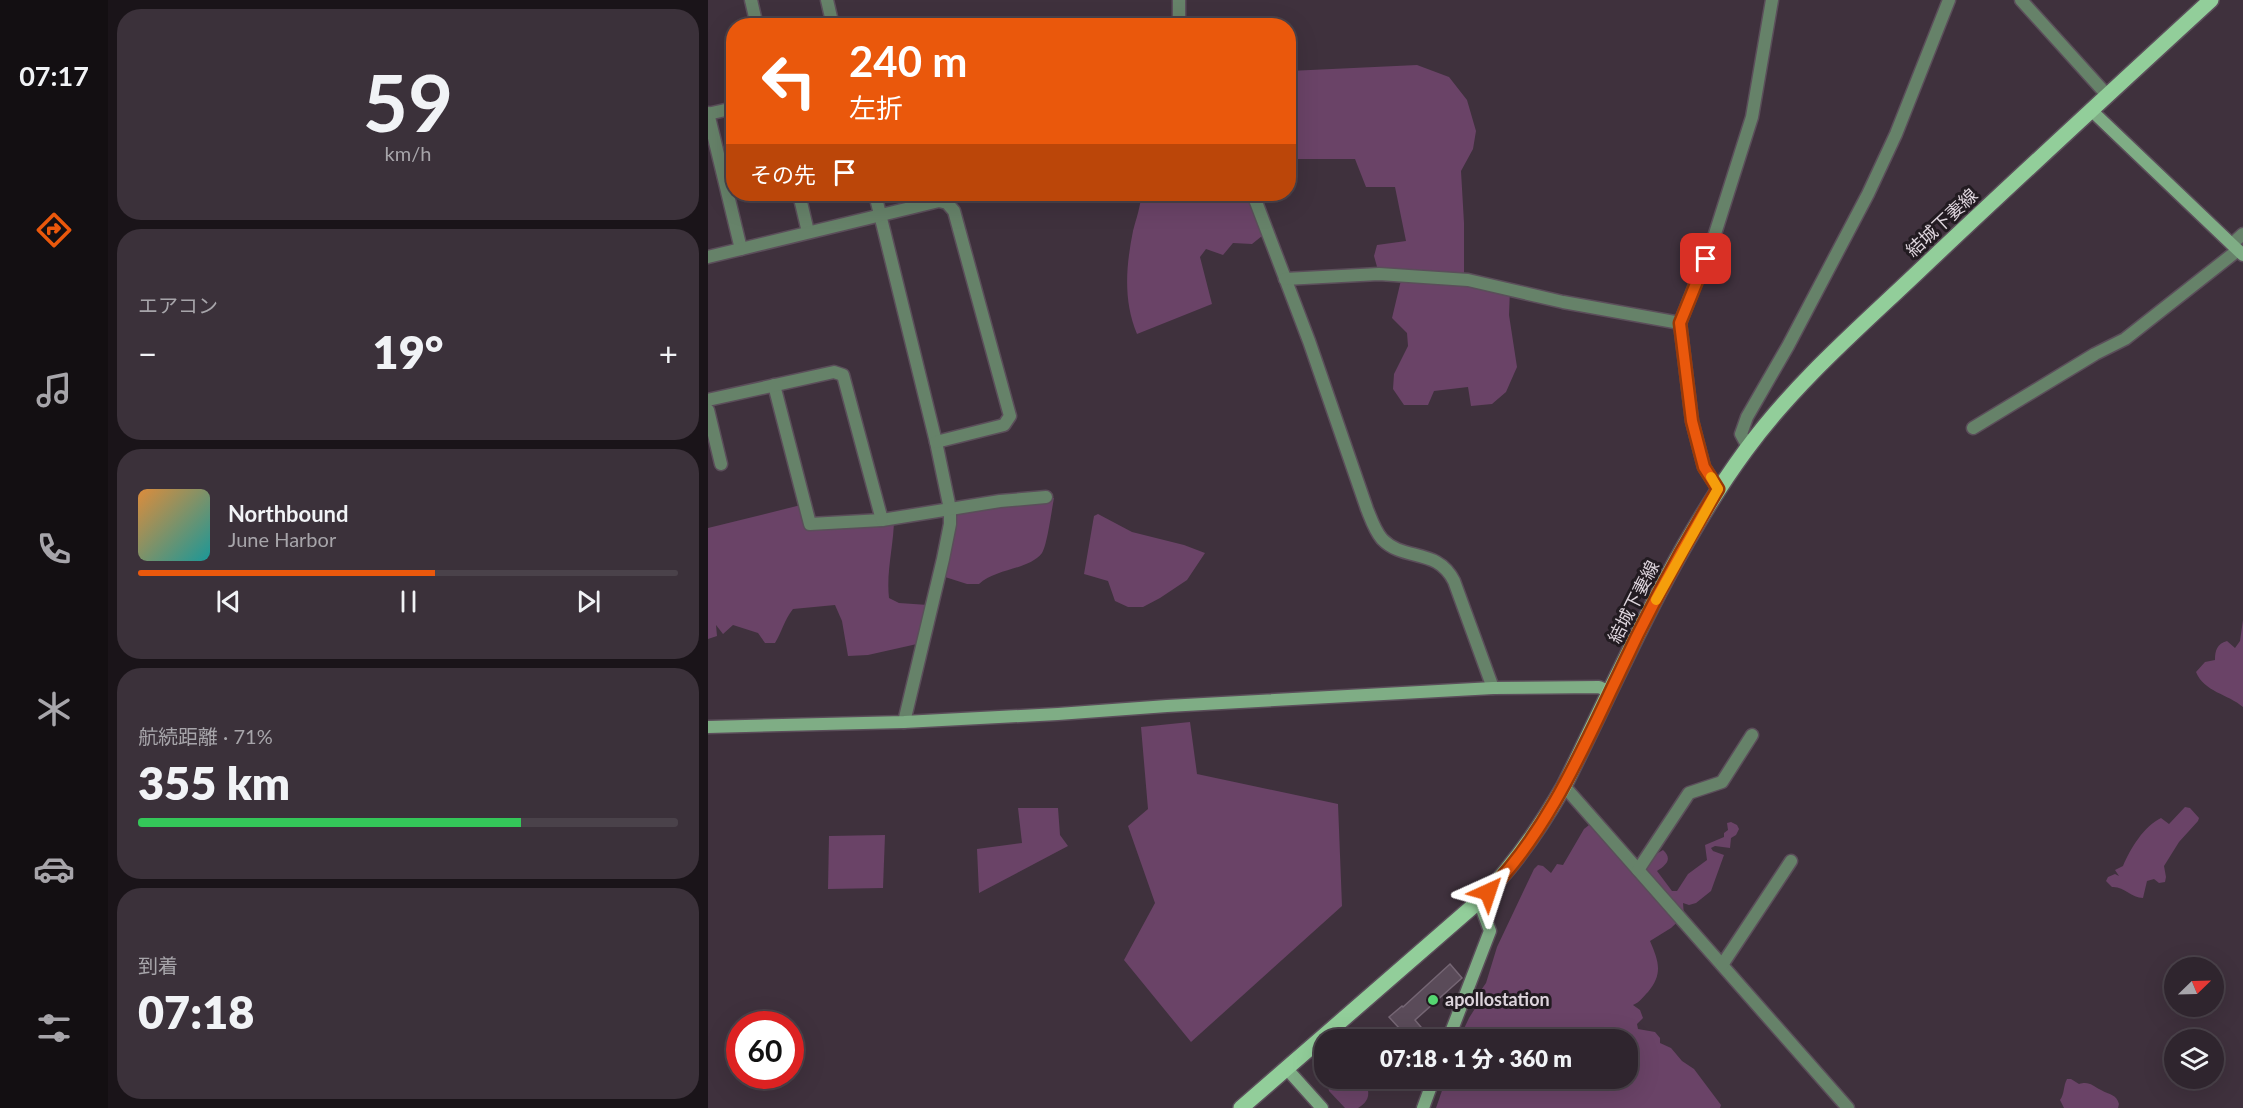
<!DOCTYPE html>
<html lang="ja">
<meta charset="utf-8">
<style>
:root{--surface:#2f252e;--page:#3b313a;--text:#f1f3f6;--muted:#a7a5aa;--line:#4a424a;--accent:#ea580c}
body{margin:0;font-family:Lato,"Noto Sans JP",sans-serif;background:var(--page);color:var(--text);height:100vh;display:flex;flex-direction:column;font-size:22px;white-space:nowrap}
*{box-sizing:border-box;margin:0}
p{font-size:20px;color:var(--muted)}
.icon{flex:none;width:33px;height:33px;fill:none;stroke:currentColor;stroke-width:2;stroke-linecap:round;stroke-linejoin:round}
.map{position:relative;flex:1;overflow:hidden}
.panel{display:flex;flex-direction:column;gap:9px;padding:9px;background:#1a1419;width:600px}
.panel>*{flex:none}
.banner{position:absolute;left:18px;top:18px;width:570px;height:183px;border-radius:24px;box-shadow:0 6px 24px #0002,0 0 0 2px var(--line);background:#ea580c;color:#fff;overflow:hidden}
.needle{width:39px;rotate:67deg}
.controls{position:absolute;left:1456px;top:957px;display:grid;gap:12px}
.controls a{display:grid;place-items:center;width:60px;height:60px;border-radius:50%;background:var(--surface);box-shadow:0 6px 24px #0002,0 0 0 2px var(--line);font-size:30px}
.speed{position:absolute;left:18px;top:1011px;display:flex;gap:12px;font-size:30px;font-weight:700;text-align:center}
.speed>*{display:grid;place-content:center;width:78px;height:78px;border-radius:50%;background:var(--surface);box-shadow:0 6px 24px #0002,0 0 0 2px var(--line);line-height:1}
.speed .limit{border:9px solid #d22;background:#fff;color:#111}
.pin{position:absolute;display:grid;place-items:center;width:51px;height:51px;color:#fff;margin:-26px;border-radius:12px;box-shadow:0 3px 9px #0006}
.me{position:absolute;width:66px;margin:-33px;rotate:42deg;stroke-linejoin:round;filter:drop-shadow(0 0 4px #0008)}
.turn{display:flex;align-items:center;gap:21px;height:126px;padding:0 24px;font-size:27px}
.turn .icon{width:78px;height:78px;stroke-width:2.5}
.turn b{display:block;font-size:42px;line-height:51px}
.then{display:flex;align-items:center;height:57px;padding:0 24px;background:#0003;gap:12px;font-size:22px}
.big{font-size:45px;font-weight:800;line-height:1.1}
.panel .widget{flex:1;display:flex;flex-direction:column;justify-content:center;gap:9px;min-width:0;padding:0 21px;border-radius:24px;background:var(--page)}
.panel .dial{align-items:center;gap:0}
.dial b{font-size:78px;line-height:1}
.song{display:flex;align-items:center;gap:18px}
.cover{width:72px;height:72px;border-radius:9px;background:linear-gradient(135deg,hsl(30 70% 55%),hsl(180 70% 35%))}
.played{height:6px;border-radius:3px;background:linear-gradient(90deg,var(--accent) 55%,var(--line) 55%)}
.keys{display:flex;justify-content:space-around;direction:ltr}
.heat{display:flex;justify-content:space-between;align-items:center;font-size:33px;direction:ltr}
.charge{height:9px;border-radius:4px;background:linear-gradient(90deg,#34c759 71%,var(--line) 0)}
.trip{position:absolute;left:606px;top:1029px;width:324px;height:60px;border-radius:24px;background:var(--surface);box-shadow:0 6px 24px #0002,0 0 0 2px var(--line);font-weight:800;line-height:60px;text-align:center}
main{display:flex;flex:1;min-height:0}
.dock{display:flex;flex-direction:column;width:108px;justify-content:space-around;align-items:center;background:#130f12;color:var(--muted)}
.dock .icon{width:42px;height:42px}
.dock .active{color:var(--accent)}
.dock b{font-size:27px;color:var(--text)}
.map>svg:first-child{display:block}
.green{fill:#6a4367}
.building{fill:#5a4b59;stroke:#756674;stroke-width:1.5}
.lines{fill:none;stroke-linecap:round;stroke-linejoin:round}
.street-casing{stroke:#5b4e5a;stroke-width:15}
.secondary-casing{stroke:#5b4e5a;stroke-width:15}
.primary-casing{stroke:#5b4e5a;stroke-width:18}
.street{stroke:#668269;stroke-width:12}
.secondary{stroke:#7fad85;stroke-width:12}
.primary{stroke:#92ce9a;stroke-width:15}
.route-casing{stroke:#983908;stroke-width:15}
.route{stroke:#ea580c;stroke-width:10}
.slow{stroke:#f59e0b;stroke-width:10}
.poi-dot{fill:#55d671;stroke:#221b21;stroke-width:2}
.labels{text-anchor:middle;stroke-width:6;stroke-linejoin:round;paint-order:stroke}
.street-label{font-size:18px;fill:#ddd4dc;stroke:#221b21}
.poi-label{font-size:18px;font-weight:bold;fill:#ddd4dc;stroke:#221b21;text-anchor:start}
</style>
<main>
<nav class="dock">
<b>07:17</b>
<svg class="icon active" aria-label="directions" viewBox="0 0 24 24"><path d="M12 3l9 9-9 9-9-9zM9 14v-3h6M13 9l2 2-2 2"/></svg>
<svg class="icon" aria-label="music" viewBox="0 0 24 24"><path d="M9 18V5l10-2v13"/><circle cx="6" cy="18" r="3"/><circle cx="16" cy="16" r="3"/></svg>
<svg class="icon" aria-label="phone" viewBox="0 0 24 24"><path d="M5 4h4l2 5-3 2q2 4 5 5l2-3 5 2v4C11 20 4 13 5 4z"/></svg>
<svg class="icon" aria-label="climate" viewBox="0 0 24 24"><path d="M12 3v18M4 7l16 10M4 17L20 7"/></svg>
<svg class="icon" aria-label="car" viewBox="0 0 24 24"><path d="M5 17H2v-5l4-1 3-4h7l3 4 3 1v5h-3M9 17h6M6 11h13"/><circle cx="7" cy="17" r="2"/><circle cx="17" cy="17" r="2"/></svg>
<svg class="icon" aria-label="filters" viewBox="0 0 24 24"><path d="M4 7h16M4 17h16"/><circle cx="9" cy="7" r="2"/><circle cx="15" cy="17" r="2"/></svg>
</nav>
<section class="panel">
<div class="widget dial"><b>59</b><p>km/h</p></div>
<div class="widget"><p>エアコン</p>
<div class="heat"><a>−</a><b class="big">19°</b><a>+</a></div>
</div>
<div class="widget">
<div class="song"><i class="cover"></i><div><b>Northbound</b><p>June Harbor</p></div></div>
<div class="played"></div>
<div class="keys"><svg class="icon" aria-label="previous" viewBox="0 0 24 24"><path d="M18 5L8 12l10 7zM5 5v14"/></svg><svg class="icon" aria-label="pause" viewBox="0 0 24 24"><path d="M8 5v14M16 5v14"/></svg><svg class="icon" aria-label="next" viewBox="0 0 24 24"><path d="M6 5l10 7-10 7zM19 5v14"/></svg></div>
</div>
<div class="widget"><p>航続距離 · 71%</p><b class="big">355 km</b><div class="charge"></div></div>
<div class="widget"><p>到着</p><b class="big">07:18</b></div>
</section>
<div class="map">
<svg width="1535" height="1108" viewBox="0 0 1535 1108">
<rect width="100%" height="100%" fill="#3f313d"/>
<g class="green">
<path d="M709,65l32,12 18,23 9,31 -3,18 -12,22 3,52v56l46,10 -1,26 8,52 -11,25 -14,12 -21,2 -3,-19 -34,4 -6,14h-24l-11,-16 1,-15 14,-28 -1,-13 -15,-15 10,-42 -23,-2 -5,-18 3,-11 29,-4 -11,-54h-29l-11,-28h-66v-88z"/>
<path d="M433,194h112l14,38 -15,12 -19,-1 -10,12 -17,-6 -6,8 12,47 -75,30c-14,-34 -11,-68 -4,-103 3,-12 8,-25 8,-37z"/>
<path d="M338,497l8,1c-2,10 -7,48 -12,55 -13,17 -46,15 -63,31h-12l-22,-7 9,-50v-15z"/>
<path d="M97,504l5,20 84,-6c0,27 -8,53 -5,80l10,5 29,2 -11,39 -49,11 -20,1 -6,-35 -7,-16 -42,4c-9,11 -11,23 -18,34h-10l-7,-10 -25,-8 -10,9 -7,-9 1,11 -9,3v-111z"/>
<path d="M390,514l34,18 52,13 21,8 -18,27 -27,18 -17,9h-15l-13,-6 -7,-20 -24,-7 10,-58z"/>
<path d="M1535,620v87c-15,-13 -39,-15 -47,-35l9,-10 10,-2c0,-10 2,-16 12,-19l8,7 5,-7z"/>
<path d="M482,722l7,52 141,30 4,102 -151,136 -67,-82 31,-57 -27,-77 20,-17 -7,-82z"/>
<path d="M1477,807l5,1 9,10 -1,3 -19,21 -15,24 2,11 -1,5 -6,1 -5,-4 -7,2 -4,17c-12,0 -19,-12 -31,-11l-6,-6 2,-4 7,-3 4,2 -4,-6 8,-4c7,-17 21,-40 38,-48l8,6z"/>
<path d="M310,808h40l2,27 8,11 -89,47 -2,-44 45,-6z"/>
<path d="M1023,822l6,3 2,4 -3,6 -5,3 -1,10 -15,-2 -4,2 2,3 11,4 -13,36 -15,12 -7,2 -6,-2 1,13 -13,12 -21,13c9,21 13,33 -2,51 -5,5 -8,10 -15,13l7,5 3,8 -6,6 1,5 17,3 5,6v5l11,5 11,13 12,8 27,36 -1,3h-284l10,-29 182,-1v-38l-169,-1 10,-21 12,-19 -4,-3 9,-13 11,-36 37,-78 4,-4 5,1 8,7 6,-9 6,1 21,-36 5,-4h6l40,36 13,3 5,-8 10,-6c10,9 3,15 -6,21l15,20h5l11,-17 19,-14 -2,-15 19,-8v-4l4,-3 -1,-7z"/>
<path d="M177,835l-2,53 -55,1 1,-53z"/>
<path d="M618,1079h38c6,13 7,21 -6,29h-13l-16,-17z"/>
<path d="M1359,1079h4l8,5c11,-3 13,2 22,6 9,5 15,4 18,14l-1,4h-54l-4,-8c5,-7 3,-14 7,-21z"/>
</g>
<path class="building" d="M742,964l12,14 -47,42 17,20h-22l-21,-23 13,-11 1,1z"/>
<g class="lines">
<g class="street-casing">
<g id="street">
<path d="M43,0l6,26"/>
<path d="M119,0l6,26"/>
<path d="M1313,0l86,95"/>
<path d="M471,26v-26"/>
<path d="M0,113l33,136"/>
<path d="M0,114l26,-6"/>
<path d="M91,194l9,38"/>
<path d="M167,194l61,248 14,67v15l-7,35 -39,163"/>
<path d="M545,194l56,147 58,168c4,10 8,22 15,30 22,23 55,8 72,42l39,107"/>
<path d="M1524,244l11,-10"/>
<path d="M0,257l231,-56 8,2 7,8 56,205 -6,9 -68,17"/>
<path d="M577,279l94,-5 89,6 95,22 117,21 34,-86 38,-120 20,-117"/>
<path d="M972,323l12,98 12,46 14,22"/>
<path d="M66,385l36,139 72,-4 118,-19 46,-4"/>
<path d="M0,400l126,-28 9,3 39,145"/>
<path d="M0,410l13,54"/>
<path d="M1265,428l122,-74 30,-15 113,-89"/>
<path d="M1040,447l-7,-13 6,-17 41,-71 80,-152 28,-60 53,-134"/>
<path d="M856,786l284,322"/>
<path d="M930,870l51,-77 33,-11 30,-47"/>
<path d="M1014,965l69,-104"/>
</g>
</g>
<g class="secondary-casing">
<g id="secondary">
<path d="M1383,110l152,145"/>
<path d="M0,727l196,-5 154,-8 109,-8 326,-18 106,-1 11,5"/>
<path d="M740,1040l42,-109 -11,-30"/>
<path d="M579,1069l35,39"/>
<path d="M715,1108l11,-30"/>
</g>
</g>
<g class="primary-casing">
<path id="primary" d="M533,1108l238,-207c34,-34 61,-73 85,-115 56,-113 107,-234 182,-336 49,-67 113,-122 173,-179 96,-91 194,-181 292,-271"/>
</g>
<use href="#street" class="street"/>
<use href="#secondary" class="secondary"/>
<use href="#primary" class="primary"/>
</g>
<g class="lines">
<g class="route-casing">
<path id="route" d="M780,892c59,-60 93,-139 129,-214 30,-65 64,-128 101,-189l-14,-22 -12,-46 -12,-98 26,-64"/>
</g>
<use href="#route" class="route"/>
<path class="slow" d="M948,600l62,-111 -7,-12"/>
</g>
<circle class="poi-dot" cx="725" cy="1000" r="6"/>
<g class="labels">
<g class="street-label">
<text transform="translate(1234 223) rotate(-43)" y="6">結城下妻線</text>
<text transform="translate(926 602) rotate(-63)" y="6">結城下妻線</text>
</g>
<g class="poi-label">
<text x="737" y="1006">apollostation</text>
</g>
</g>
</svg>
<div class="controls">
<a><svg class="needle" viewBox="-14 -14 28 28"><path d="M0-13l5 13h-10z" fill="#e53935"/><path d="M0 13l5-13h-10z" fill="#a7a5aa"/></svg></a>
<a><svg class="icon" aria-label="layers" viewBox="0 0 24 24"><path d="M12 4l9 5-9 5-9-5zM3 14l9 5 9-5"/></svg></a>
</div>
<div class="speed"><div class="limit">60</div></div>
<div class="pin" style="left:998px;top:259px;background:#d93025"><svg class="icon" aria-label="arrive" viewBox="0 0 24 24"><path d="M6 21V4h12l-3 4 3 4H6"/></svg></div>
<svg class="me" style="left:780px;top:892px" viewBox="-20 -20 40 40"><path d="M0-17L14 15 0 8-14 15z" fill="#ea580c" stroke="#fff" stroke-width="4"/></svg>
<div class="trip">07:18 · 1 分 · 360 m</div>
<div class="banner">
<div class="turn"><svg class="icon" aria-label="left" viewBox="0 0 24 24"><path d="M17 20v-9H6M10 6l-5 5 5 5"/></svg><div><b>240 m</b>左折</div></div>
<div class="then">その先<svg class="icon" aria-label="arrive" viewBox="0 0 24 24"><path d="M6 21V4h12l-3 4 3 4H6"/></svg></div>
</div>
</div>
</main>
